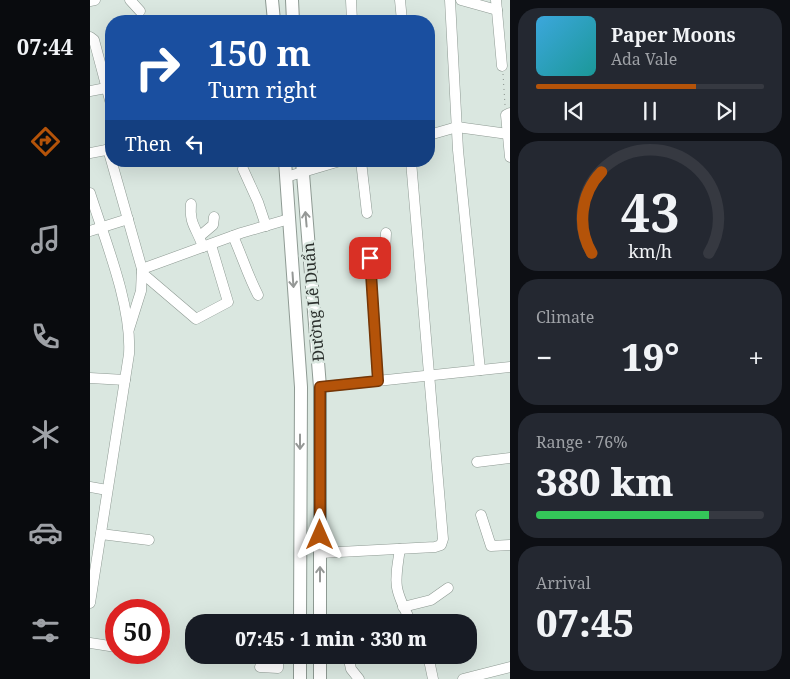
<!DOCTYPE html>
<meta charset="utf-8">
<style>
:root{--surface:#171b24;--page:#242831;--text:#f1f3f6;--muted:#9ea1a6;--line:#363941;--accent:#b45309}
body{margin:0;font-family:"Noto Serif",serif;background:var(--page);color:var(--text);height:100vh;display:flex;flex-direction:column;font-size:19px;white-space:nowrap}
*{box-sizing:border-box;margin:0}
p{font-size:16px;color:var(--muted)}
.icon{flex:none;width:28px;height:28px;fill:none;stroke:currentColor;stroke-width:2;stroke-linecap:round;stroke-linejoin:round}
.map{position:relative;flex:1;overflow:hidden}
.drawer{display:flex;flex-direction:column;gap:8px;padding:8px;background:#0d0f14;width:280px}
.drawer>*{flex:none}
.hud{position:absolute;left:15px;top:15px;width:330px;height:152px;border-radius:20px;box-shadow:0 5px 20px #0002;background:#1a4fa0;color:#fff;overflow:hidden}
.speed{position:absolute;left:15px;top:599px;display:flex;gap:10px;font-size:25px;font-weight:700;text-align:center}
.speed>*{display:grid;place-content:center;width:65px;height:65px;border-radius:50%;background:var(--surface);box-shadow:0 5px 20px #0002;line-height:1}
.speed .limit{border:8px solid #d22;background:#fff;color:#111}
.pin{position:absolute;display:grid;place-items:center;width:42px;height:42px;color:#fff;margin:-21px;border-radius:10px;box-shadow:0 2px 8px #0006}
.me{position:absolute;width:55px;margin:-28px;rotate:0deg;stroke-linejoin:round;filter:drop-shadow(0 0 4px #0008)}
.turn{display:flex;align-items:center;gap:18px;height:105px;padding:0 20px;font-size:22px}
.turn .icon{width:65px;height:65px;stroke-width:2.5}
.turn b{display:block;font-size:35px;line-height:42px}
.then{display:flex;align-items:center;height:48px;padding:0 20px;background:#0003;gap:10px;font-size:19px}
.big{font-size:38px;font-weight:800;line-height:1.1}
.drawer .tile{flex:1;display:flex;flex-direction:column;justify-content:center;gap:8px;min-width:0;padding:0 18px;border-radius:20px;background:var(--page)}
.drawer .dial{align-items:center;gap:0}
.dial svg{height:130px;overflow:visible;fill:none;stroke:var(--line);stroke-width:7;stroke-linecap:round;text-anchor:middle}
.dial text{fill:var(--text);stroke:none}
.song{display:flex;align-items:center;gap:15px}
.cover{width:60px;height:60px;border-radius:8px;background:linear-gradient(135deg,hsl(200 70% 55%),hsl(180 70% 35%))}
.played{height:5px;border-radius:2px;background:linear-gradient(90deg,var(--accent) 70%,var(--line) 70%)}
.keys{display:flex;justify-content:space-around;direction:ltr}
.heat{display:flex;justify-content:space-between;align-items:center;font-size:28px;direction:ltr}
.charge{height:8px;border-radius:4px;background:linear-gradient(90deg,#34c759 76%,var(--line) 0)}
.trip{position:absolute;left:95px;top:614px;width:292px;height:50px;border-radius:20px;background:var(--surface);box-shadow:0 5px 20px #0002;font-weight:800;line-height:50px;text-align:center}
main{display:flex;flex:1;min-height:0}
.menu{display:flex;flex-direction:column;width:90px;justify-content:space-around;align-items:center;background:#090b0e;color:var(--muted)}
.menu .icon{width:35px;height:35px}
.menu .current{color:var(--accent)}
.menu b{font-size:22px;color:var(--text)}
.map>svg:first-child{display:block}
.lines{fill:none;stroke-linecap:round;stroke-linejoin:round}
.minor-casing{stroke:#8e9a93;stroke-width:11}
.major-casing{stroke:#8e9a93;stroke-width:14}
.path{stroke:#848d88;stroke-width:1;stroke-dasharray:1 4;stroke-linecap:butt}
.minor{stroke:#fff;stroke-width:10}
.major{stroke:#fff;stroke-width:12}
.oneway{stroke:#959896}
.route-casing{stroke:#753606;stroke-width:12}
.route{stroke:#b45309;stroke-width:9}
.labels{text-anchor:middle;stroke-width:5;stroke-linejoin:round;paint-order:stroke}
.street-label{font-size:16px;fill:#2b302d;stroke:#dae7e0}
</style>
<main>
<nav class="menu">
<b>07:44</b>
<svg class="icon current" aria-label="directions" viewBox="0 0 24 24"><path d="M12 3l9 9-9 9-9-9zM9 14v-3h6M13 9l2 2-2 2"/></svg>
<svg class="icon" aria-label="music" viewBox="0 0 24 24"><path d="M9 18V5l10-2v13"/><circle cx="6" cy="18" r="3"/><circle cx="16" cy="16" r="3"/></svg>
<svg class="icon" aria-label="phone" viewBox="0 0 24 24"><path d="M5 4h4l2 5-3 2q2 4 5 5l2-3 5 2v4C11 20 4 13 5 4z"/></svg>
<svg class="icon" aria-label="climate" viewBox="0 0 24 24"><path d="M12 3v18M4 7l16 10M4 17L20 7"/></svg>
<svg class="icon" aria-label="car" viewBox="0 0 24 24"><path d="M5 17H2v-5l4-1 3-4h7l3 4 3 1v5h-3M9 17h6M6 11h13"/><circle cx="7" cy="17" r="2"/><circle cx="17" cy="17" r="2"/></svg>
<svg class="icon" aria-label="filters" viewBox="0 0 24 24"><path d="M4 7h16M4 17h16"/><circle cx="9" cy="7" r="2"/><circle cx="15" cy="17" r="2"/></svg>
</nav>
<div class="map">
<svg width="420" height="679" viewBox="0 0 420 679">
<rect width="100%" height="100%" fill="#dae7e0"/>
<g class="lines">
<g class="minor-casing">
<g id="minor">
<path d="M40,0l10,11"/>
<path d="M261,0l1,21"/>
<path d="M310,0l2,21"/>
<path d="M360,0l8,150 22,220"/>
<path d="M371,0l36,10"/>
<path d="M406,0l6,66"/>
<path d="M0,1l5,-1"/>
<path d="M0,37l4,3 17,64"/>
<path d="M0,91l21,-4"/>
<path d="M420,113l-4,2 4,42"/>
<path d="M339,135l28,-8 51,7"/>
<path d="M18,149l34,120 -1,22 -12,38"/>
<path d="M0,153l21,-4"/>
<path d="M271,161l6,52"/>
<path d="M153,169l15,33 8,24"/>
<path d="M196,177l54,-16"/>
<path d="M0,193c15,47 42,113 39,161l-39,249"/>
<path d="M101,204c-2,21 6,24 12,43"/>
<path d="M0,231l38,-12"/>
<path d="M110,236l13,-11 1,-8"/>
<path d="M143,236c9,20 15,40 25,59"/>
<path d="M52,269l99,-36 48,-14"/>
<path d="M52,273l54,46 32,-17 -17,-57"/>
<path d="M0,378l35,2"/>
<path d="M288,381l-8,-123 15,-5 1,-20"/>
<path d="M230,387l190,-20"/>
<path d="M387,462l33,-4"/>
<path d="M0,487l17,3"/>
<path d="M391,515l10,31 19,-1"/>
<path d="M11,534l48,6"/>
<path d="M310,549c-6,36 -6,40 11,73"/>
<path d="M230,553l115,-6 6,-2 2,-6 -32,-378"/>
<path d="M313,607l28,-7 17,-12"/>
<path d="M0,643l26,4"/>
<path d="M258,655l3,14 8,10"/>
<path d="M338,655l5,24"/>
<path d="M170,667l18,1v-13"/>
<path d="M373,679l47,-12"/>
</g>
</g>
<g class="major-casing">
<g id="major">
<path d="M182,0l2,21"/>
<path d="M202,0l1,21"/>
<path d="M195,161l16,226 -1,235"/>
<path d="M212,161l18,226v235"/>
<path d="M210,655v24"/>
<path d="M230,655v24"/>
</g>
</g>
<path class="path" d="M413,74l2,31"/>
<use href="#minor" class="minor"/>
<use href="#major" class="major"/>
</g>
<defs><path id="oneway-shaft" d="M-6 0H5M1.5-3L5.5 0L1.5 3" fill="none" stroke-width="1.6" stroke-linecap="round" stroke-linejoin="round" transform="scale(1.25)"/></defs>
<g class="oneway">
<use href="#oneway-shaft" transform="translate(216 219) rotate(-95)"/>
<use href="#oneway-shaft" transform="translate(203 280) rotate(86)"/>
<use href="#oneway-shaft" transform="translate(210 442) rotate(90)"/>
<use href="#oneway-shaft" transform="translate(230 574) rotate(-90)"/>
</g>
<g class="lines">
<g class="route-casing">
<path id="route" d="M230,535v-148l58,-6 -8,-123"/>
</g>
<use href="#route" class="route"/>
</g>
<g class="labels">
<g class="street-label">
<text transform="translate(223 302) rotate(-95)" y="6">Đường Lê Duẩn</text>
</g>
</g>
</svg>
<div class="speed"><div class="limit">50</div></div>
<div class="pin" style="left:280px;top:258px;background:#d93025"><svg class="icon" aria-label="arrive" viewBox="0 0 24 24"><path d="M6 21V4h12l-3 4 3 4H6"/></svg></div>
<svg class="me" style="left:230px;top:535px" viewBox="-20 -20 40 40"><path d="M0-17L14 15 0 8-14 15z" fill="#b45309" stroke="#fff" stroke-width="4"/></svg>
<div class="trip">07:45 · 1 min · 330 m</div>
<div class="hud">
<div class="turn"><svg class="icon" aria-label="right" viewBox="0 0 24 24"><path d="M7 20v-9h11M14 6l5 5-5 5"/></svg><div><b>150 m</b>Turn right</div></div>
<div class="then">Then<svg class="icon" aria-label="left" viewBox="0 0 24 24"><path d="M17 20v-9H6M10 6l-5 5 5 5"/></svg></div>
</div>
</div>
<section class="drawer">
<div class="tile">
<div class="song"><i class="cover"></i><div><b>Paper Moons</b><p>Ada Vale</p></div></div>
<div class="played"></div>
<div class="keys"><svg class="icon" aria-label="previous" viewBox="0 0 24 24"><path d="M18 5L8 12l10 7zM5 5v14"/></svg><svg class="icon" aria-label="pause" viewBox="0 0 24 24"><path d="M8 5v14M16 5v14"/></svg><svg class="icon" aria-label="next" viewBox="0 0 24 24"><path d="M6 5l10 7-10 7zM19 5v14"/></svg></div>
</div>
<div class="tile dial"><svg viewBox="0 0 100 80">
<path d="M14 69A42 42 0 1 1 86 69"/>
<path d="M14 69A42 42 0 0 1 20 19" stroke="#b45309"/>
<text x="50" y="56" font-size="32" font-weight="700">43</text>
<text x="50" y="72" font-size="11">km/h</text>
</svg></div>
<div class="tile"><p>Climate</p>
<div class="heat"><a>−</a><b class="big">19°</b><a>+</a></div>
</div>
<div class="tile"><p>Range · 76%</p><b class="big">380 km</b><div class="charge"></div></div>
<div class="tile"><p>Arrival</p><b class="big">07:45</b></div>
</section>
</main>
